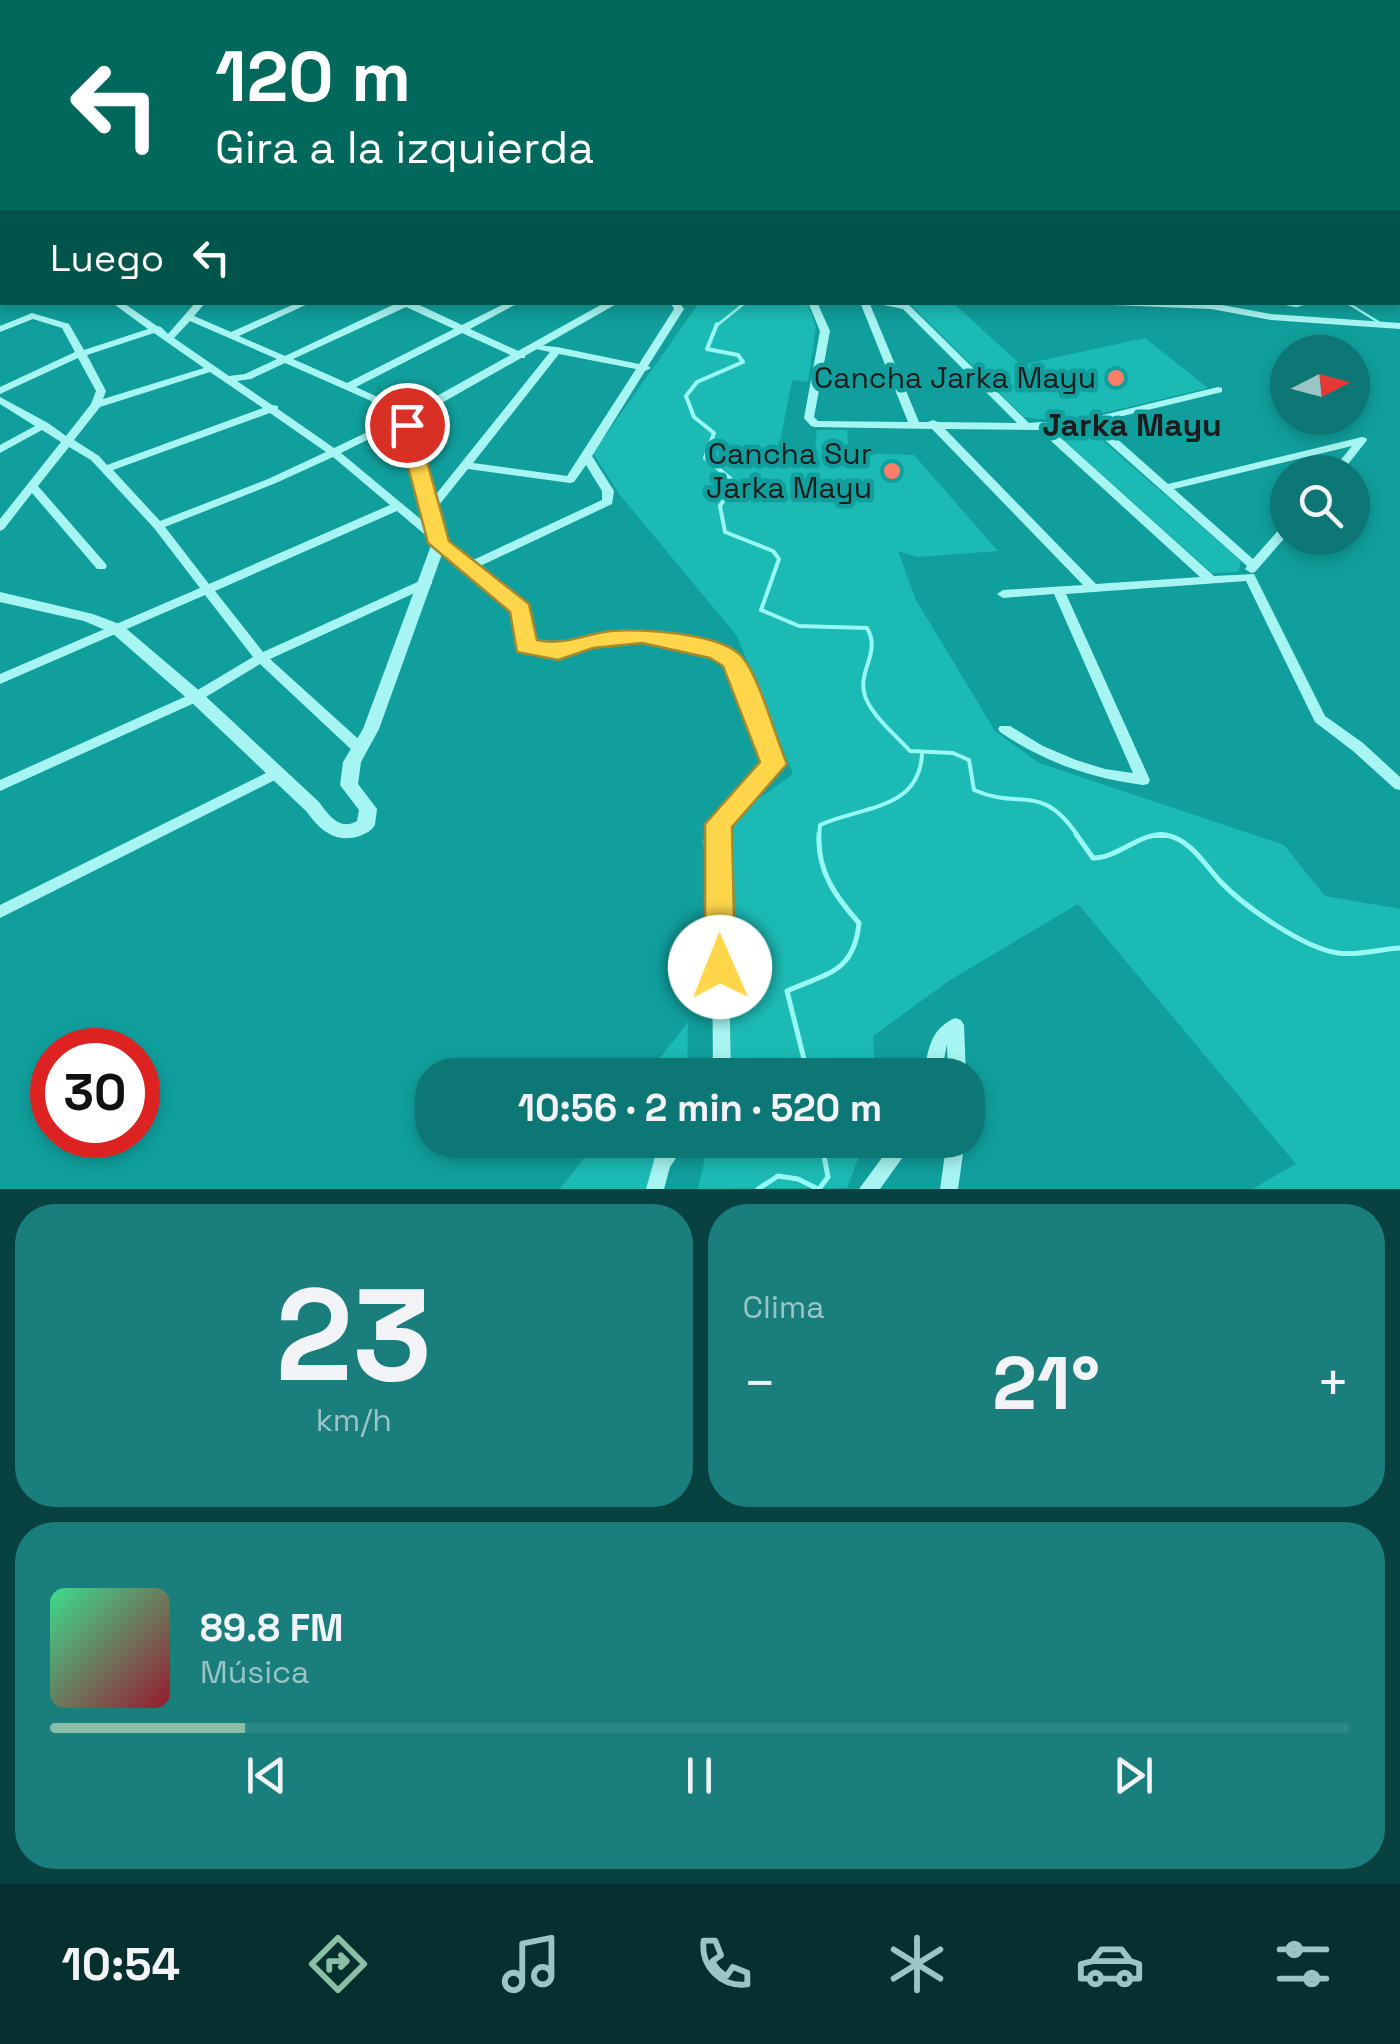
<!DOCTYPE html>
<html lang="es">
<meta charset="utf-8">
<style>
:root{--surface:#0c7775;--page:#1a7e7d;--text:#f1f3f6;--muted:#9ac4c5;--line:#2c8887;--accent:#8abfa5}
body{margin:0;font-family:"Space Grotesk",sans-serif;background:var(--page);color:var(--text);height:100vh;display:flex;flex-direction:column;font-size:38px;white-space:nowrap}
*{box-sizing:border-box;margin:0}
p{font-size:32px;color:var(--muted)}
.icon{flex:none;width:55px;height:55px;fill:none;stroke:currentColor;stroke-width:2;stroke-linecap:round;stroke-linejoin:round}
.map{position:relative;height:1189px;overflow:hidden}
.drawer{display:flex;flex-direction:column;gap:15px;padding:15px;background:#074140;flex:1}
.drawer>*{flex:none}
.hud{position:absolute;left:0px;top:0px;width:1400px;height:305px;box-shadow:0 5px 15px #0003;background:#00695c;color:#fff;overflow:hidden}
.needle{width:65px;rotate:84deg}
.fabs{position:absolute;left:1270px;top:335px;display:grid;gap:20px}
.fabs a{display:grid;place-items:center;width:100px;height:100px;border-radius:50%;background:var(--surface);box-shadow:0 5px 15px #0003;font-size:50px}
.speed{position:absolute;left:30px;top:1028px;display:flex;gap:20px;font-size:50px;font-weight:700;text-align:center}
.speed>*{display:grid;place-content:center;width:130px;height:130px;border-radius:50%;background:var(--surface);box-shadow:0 5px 15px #0003;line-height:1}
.speed .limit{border:15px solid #d22;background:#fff;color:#111}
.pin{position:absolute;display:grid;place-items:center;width:85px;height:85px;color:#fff;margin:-42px;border:5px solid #fff;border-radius:50%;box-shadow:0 2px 10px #0007}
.me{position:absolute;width:110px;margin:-55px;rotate:359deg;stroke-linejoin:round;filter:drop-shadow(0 0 8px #0008)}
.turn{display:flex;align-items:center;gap:35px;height:210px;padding:0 50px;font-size:45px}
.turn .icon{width:130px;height:130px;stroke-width:2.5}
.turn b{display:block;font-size:70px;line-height:85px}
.then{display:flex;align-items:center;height:95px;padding:0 50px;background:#0003;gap:20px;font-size:38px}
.big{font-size:75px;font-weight:800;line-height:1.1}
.drawer .widget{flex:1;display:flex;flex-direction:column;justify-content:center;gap:15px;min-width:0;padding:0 35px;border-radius:40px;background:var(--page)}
.drawer .dial{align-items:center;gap:0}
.dial b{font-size:130px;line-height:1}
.song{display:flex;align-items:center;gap:30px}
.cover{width:120px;height:120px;border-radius:15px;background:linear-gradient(135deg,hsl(150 70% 55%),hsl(350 70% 35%))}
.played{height:10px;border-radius:5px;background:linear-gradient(90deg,var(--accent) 15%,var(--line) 15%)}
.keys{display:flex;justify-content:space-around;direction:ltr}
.heat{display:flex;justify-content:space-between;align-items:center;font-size:55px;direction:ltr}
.drawer .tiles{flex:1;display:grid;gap:15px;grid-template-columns:1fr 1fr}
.widget:last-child{grid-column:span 2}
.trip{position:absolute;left:415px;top:1058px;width:570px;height:100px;border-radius:40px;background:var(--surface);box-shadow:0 5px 15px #0003;font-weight:800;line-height:100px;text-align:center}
.dock{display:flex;height:160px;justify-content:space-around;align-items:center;background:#05302f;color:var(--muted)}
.dock .icon{width:70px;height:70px}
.dock .on{color:var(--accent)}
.dock b{font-size:45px;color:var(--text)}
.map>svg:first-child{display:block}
.green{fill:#1cbab4}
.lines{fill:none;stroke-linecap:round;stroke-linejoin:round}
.stream-far2{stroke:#98f8f4;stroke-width:2.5}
.stream-far1{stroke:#98f8f4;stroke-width:4}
.stream{stroke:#98f8f4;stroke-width:5}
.minor{fill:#a7f5f2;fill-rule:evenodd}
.tertiary{fill:#a7f5f2;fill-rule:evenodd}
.route{fill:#ffd54a;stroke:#a68a30;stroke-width:2.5}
.poi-dot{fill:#ff7e6b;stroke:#109f9c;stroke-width:4}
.labels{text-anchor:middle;stroke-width:9;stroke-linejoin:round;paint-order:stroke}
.poi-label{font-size:30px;fill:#1d1d1d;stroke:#109f9c;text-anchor:end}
.neighbourhood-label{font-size:32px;font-weight:bold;fill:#1d1d1d;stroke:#109f9c}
</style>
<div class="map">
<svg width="1400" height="1189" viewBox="0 0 1400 1189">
<rect width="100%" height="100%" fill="#109f9c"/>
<g class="green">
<path d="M699,303h109l8,25 -8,54 -16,-2 -15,77 37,4 3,-31h30l2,23 65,2 84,96 -81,6 -19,-6 18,49 79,131 44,32 245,82 41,51 75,13v280h-148l44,-25 -218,-260 -128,76 -77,56 2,39h-152l3,-129 -24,-106 91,-66 -56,-138 -117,-141 -27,-42z"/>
<path d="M909,303h44l68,62 124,-27 63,50 -143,34 -41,-5z"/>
<path d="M1088,428l153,133 -3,11 -26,1 -154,-138z"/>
<path d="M688,1022l-1,53h-40z"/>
<path d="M598,1140h72l-20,49h-90z"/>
<path d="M709,1140h156l-18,48 -149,1z"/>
</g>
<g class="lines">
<g class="stream-far2">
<path d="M139,0l6,2"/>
<path d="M1230,0l7,2"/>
<path d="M1277,302l19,4 14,-4"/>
<path d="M1346,302l34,21"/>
<path d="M715,327l31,-25"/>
</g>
<g class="stream-far1">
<path d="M717,324l-10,25 31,6 5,7 -46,20 -11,14 8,21 20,16 -9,25 26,21v9l-11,18 5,26 48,19 6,8 -18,51 38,16 68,2c14,24 -8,41 -3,64 4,21 32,43 46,59l43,2 16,7 5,30c47,21 67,-9 104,46"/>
<path d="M819,836l1,-11c41,-19 98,-14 102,-70"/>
<path d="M1152,836h19"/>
</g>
<g class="stream">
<path d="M1076,834l17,24c26,0 48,-27 73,-23 23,4 38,28 53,45 23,25 84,68 119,73 20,3 42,-4 62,-5"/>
<path d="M808,1075l-21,-84c40,-18 67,-18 72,-68 -24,-27 -42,-52 -40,-89"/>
<path d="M758,1189l20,-13 20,3 20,10"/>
<path d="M819,1189l9,-12 -7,-37"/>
</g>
<g class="minor">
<path d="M167,0h6l2,2h-6z"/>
<path d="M281,0h8l-3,2h-7z"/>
<rect x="339" y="0" width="6" height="2"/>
<path d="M348,0h8l2,2h-7z"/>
<path d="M420,0h105l-3,2h-101z"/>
<rect x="675" y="0" width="6" height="2"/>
<rect x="734" y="0" width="6" height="2"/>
<path d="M790,0h6l1,2h-6z"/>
<path d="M834,0h6l1,2h-6z"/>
<path d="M881,0h6l2,2h-6z"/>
<path d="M928,0h6l2,2h-6z"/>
<path d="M975,0h6l1,2h-6z"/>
<path d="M1019,0h6l1,2h-6z"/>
<path d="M1062,0h6l2,2h-6z"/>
<path d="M1109,0h6l2,2h-6z"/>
<path d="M1155,0h6l2,2h-6z"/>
<path d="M1199,0h6l2,2h-6z"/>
<path d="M1342,0h8l-4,2h-7z"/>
<path d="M1389,0h11v4l-10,-3z"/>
<path d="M1398,16l2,1v4l-2,-1z"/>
<path d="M1398,32l2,1v5l-2,-1z"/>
<path d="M0,42l2,1v4l-2,-1z"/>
<path d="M0,55h2v4l-2,1z"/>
<rect x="0" y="83" width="2" height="5"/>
<rect x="1398" y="99" width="2" height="7"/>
<rect x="0" y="105" width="2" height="4"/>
<rect x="1398" y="124" width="2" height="4"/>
<rect x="0" y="136" width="2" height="4"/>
<rect x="0" y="188" width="2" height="5"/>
<path d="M0,213l2,1v4l-2,1z"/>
<path d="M1398,231h2v6l-2,-1z"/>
<rect x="0" y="274" width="2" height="6"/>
<path d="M1398,291l2,1v6l-2,-1z"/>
<path d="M111,302h11l35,24 4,1 7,7 28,-32h10l-12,14 37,16 68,-30h13l-73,34 46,20 114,-54h14l49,23 46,-23h12l-50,27 55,25v4h-8l-55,-25 -106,54 61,28 -76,38 130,108 131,-61v-9l-16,-26 -12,17 -4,1 -102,-14 -33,41 -4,1 -6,-3 125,-156 -14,-3v-4l21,2 82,17 35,-55 -4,-7h9l5,7 -36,57 3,2 -6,3 -53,85 22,35 -2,13 -134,63 47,39 7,37c22,6 40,-4 61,-7 37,-6 108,-4 139,18 6,5 10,11 14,18l35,92 -55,62 5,249h-18l-2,-251 55,-61c-10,-27 -19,-72 -35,-95 -22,-29 -101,-29 -134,-24 -32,4 -42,16 -76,5l-6,-39 -47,-39 -5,-1 -1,-4 -65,-55 -182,80 48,61 159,-72h8l2,3 -2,3 -160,73 95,86 2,4 -2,4h-10l-95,-89 -59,36 -201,91v-11l191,-86 62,-37 -48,-62 -205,89v-10l200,-86 -46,-60 -63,-68 -22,-13 -31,39 67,77 2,3 -2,3h-8l-65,-76 -28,36 -4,2v-12l61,-77 -19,-12 -42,23v-8l35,-19 -35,-22v-7l48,26 18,13 25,-32 5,-13 -18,-33 -78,36v-7l75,-35 -13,-24 -29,-9 -33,13v-6l32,-13 37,11 15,26 64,-21zM406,307l48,22 -107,54 -54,-24zM190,321l87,38 -32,15 -16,2 -55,-38zM154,333l50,35 -101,31 3,-8 -19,-36zM559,354l77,15 -69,107 -94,-13zM285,363l118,52 -69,33 -56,-39v-3l-6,-1 -35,-24 14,-2zM210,372l53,36 -156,57 -8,-9 -25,-16 26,-33zM270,413l56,39 -58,27 -108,42 -47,-51zM333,457l57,48 -181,79 -44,-57 111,-44z"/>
<path d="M808,302h9l13,29 -16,86 4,4 90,1 -48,-120h9l50,120h9l5,-2 5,2 79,1 -114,-114 -33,-7h25l14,3 120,118 11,-1 26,2 152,-37 4,1v4l-124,30 70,62 194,-47 4,1 1,2 -25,32h-11l21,-26 -178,43 79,70 31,-35 4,-1v11l-33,38 -4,1 -6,-4 2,-3 -159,-141 -22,5h-14l162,146 40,-2 71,142 38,27 37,34v13l-5,-1 -42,-38 -38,-29 -69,-141 -180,13 84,186 -2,4 -5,1c-53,-7 -99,-23 -143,-53l-2,-3 2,-3h10l33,20 33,14 29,9 28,4 -79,-179 -51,4 -6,-4 6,-4 80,-5 -151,-156 -117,-2 -4,-1 -7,-8 16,-87zM945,429l94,1 161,147 -104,7z"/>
<path d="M1108,302l103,1 60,11 129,9v6l-129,-9 -60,-11 -99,-4z"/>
<path d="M276,768l5,1 2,4 -2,4 -281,141v-13z"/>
<path d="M955,1018l6,2 3,5 2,50h-18l-1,-31 -6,31h-18c6,-26 6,-45 32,-57z"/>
<path d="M668,1140h20l-18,27 -6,22h-18l9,-32z"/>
<path d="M895,1140h20l-35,49h-21z"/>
<path d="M947,1140h18l-7,49h-18z"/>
</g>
<g class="tertiary">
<path d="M418,0h8l2,2h-8z"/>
<path d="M1398,176l2,1v6l-2,-1z"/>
<path d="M606,302h14l-203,115 -4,8 33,118 -67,186 -18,33 -3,22 19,25c0,1 -2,16 -2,16 -3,5 -8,8 -13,10 -24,10 -42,-4 -55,-23l-117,-111 -78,-68 -28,-12 -84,-19v-10l93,22 29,11 80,68 117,109c10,14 21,29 38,19l2,-11 -19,-25 3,-23 20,-33 69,-186 -31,-118 7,-13z"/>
</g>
</g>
<path class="route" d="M407,419l10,6 32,116 80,63 8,36c26,6 48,-6 74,-9 29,-3 113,2 132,27 16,19 33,80 44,106l-55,63 3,140 -4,9 -11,4 -10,-4 -5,-9v-143l55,-62 -37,-96 -13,-8 -68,-15 -49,5 -35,12 -41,-8 -7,-40 -82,-69 -31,-118z"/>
<g class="poi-dot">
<circle cx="1116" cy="378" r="10"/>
<circle cx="892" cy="471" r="10"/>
</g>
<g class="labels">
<g class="poi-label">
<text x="1096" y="388">Cancha Jarka Mayu</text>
<text x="872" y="464">Cancha Sur<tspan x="872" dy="34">Jarka Mayu</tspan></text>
</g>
<g class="neighbourhood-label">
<text x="1132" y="436">Jarka Mayu</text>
</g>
</g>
</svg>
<div class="fabs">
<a><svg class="needle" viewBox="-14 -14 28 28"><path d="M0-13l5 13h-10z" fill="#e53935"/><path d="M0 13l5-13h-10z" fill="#9ac4c5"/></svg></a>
<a><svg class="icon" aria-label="search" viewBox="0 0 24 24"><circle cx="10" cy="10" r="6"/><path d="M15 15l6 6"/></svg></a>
</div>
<div class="speed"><div class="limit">30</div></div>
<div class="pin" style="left:407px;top:425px;background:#d93025"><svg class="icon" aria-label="arrive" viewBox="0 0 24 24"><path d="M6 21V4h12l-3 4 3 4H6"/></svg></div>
<svg class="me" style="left:720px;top:967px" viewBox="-20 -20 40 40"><circle r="19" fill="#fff"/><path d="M0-13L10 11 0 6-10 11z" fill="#ffd54a"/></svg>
<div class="trip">10:56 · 2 min · 520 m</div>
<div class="hud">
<div class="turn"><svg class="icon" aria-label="left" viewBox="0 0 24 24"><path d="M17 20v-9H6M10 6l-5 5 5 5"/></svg><div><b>120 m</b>Gira a la izquierda</div></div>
<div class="then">Luego<svg class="icon" aria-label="left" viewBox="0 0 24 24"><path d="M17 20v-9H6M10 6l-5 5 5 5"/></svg></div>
</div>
</div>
<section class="drawer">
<div class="tiles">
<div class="widget dial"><b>23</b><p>km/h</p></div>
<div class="widget"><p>Clima</p>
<div class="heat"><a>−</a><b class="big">21°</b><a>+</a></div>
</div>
<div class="widget">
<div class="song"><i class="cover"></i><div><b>89.8 FM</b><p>Música</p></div></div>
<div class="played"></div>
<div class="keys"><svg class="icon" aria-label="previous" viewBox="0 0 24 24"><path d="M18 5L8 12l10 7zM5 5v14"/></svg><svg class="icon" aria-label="pause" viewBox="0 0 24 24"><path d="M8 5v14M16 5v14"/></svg><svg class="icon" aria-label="next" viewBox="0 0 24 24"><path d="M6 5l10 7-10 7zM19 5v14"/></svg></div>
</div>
</div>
</section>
<nav class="dock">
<b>10:54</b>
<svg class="icon on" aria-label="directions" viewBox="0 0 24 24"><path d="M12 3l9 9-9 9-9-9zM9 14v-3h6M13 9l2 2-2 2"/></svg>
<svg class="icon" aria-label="music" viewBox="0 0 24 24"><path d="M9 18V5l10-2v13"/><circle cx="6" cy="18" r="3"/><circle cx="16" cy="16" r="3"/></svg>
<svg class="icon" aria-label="phone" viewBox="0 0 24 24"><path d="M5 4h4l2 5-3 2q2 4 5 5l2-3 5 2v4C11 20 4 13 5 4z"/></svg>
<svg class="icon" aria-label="climate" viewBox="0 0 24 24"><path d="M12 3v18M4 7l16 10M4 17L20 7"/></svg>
<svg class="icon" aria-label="car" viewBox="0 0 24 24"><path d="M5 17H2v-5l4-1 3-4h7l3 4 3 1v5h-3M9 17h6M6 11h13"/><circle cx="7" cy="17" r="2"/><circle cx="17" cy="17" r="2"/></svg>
<svg class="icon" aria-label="filters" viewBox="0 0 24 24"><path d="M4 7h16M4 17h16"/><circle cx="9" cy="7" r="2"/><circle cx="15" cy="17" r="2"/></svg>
</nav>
